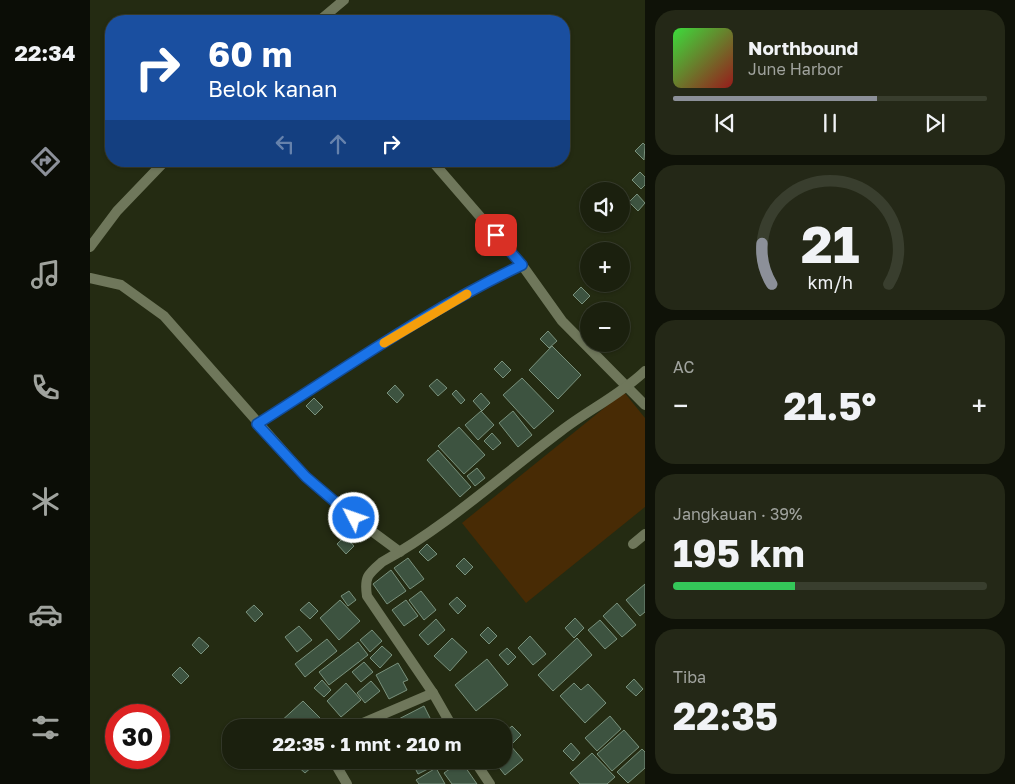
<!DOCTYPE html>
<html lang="id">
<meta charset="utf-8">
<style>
:root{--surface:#1b200e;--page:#242817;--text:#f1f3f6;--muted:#a0a39e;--line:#393e2e;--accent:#8c9099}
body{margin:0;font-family:"Golos Text",sans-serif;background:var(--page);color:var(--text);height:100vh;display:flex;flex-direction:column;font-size:19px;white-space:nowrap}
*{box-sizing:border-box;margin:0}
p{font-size:16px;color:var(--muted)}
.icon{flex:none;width:28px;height:28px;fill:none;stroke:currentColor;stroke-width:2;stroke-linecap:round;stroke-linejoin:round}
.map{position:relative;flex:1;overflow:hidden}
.panel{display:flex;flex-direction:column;gap:10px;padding:10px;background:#0f1208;width:370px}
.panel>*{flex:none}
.banner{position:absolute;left:15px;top:15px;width:465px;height:152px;border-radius:20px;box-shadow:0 1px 4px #0004,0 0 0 1px var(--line);background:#1a4fa0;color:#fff;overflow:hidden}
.buttons{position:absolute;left:490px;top:182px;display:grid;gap:10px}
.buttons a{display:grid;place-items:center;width:50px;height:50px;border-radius:50%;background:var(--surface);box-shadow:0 1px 4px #0004,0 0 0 1px var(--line);font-size:25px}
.speed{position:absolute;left:15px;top:704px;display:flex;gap:10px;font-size:25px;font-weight:700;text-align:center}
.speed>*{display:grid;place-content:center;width:65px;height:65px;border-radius:50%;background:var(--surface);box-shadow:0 1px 4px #0004,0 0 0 1px var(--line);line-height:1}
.speed .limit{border:8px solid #d22;background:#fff;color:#111}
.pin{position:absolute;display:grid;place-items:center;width:42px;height:42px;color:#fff;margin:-21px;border-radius:10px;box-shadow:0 2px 8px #0006}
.me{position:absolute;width:55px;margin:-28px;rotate:311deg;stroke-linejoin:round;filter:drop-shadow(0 0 4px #0008)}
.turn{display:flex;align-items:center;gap:18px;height:105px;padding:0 20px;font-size:22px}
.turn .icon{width:65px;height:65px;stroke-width:2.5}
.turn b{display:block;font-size:35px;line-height:42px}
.lanes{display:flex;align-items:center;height:48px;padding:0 20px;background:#0003;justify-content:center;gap:25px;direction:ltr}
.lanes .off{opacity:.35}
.big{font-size:38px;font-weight:700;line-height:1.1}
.panel .card{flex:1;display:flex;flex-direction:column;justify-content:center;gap:8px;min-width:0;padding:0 18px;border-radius:20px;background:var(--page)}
.panel .dial{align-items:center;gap:0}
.dial svg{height:130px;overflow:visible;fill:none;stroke:var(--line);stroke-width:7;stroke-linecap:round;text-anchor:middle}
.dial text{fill:var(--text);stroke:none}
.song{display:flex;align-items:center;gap:15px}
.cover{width:60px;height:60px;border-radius:8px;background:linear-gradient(135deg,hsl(120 70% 55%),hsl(0 70% 35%))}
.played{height:5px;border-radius:2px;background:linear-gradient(90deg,var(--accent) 65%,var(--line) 65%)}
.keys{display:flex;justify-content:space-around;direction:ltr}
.heat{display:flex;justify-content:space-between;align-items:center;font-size:28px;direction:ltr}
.charge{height:8px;border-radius:4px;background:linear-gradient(90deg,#34c759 39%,var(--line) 0)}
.trip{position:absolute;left:132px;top:719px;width:290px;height:50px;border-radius:20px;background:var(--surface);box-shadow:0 1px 4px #0004,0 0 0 1px var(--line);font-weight:700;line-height:50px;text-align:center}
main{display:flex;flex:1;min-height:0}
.menu{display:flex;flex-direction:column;width:90px;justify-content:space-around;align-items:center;background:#0b0d06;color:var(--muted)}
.menu .icon{width:35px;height:35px}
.menu .selected{color:var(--accent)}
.menu b{font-size:22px;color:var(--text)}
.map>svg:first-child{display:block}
.green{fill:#482b05}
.building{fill:#3d5340;stroke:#79917c}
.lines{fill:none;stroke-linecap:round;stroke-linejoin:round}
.street{stroke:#6f775b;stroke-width:10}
.route-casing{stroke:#114b97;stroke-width:12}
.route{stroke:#1a73e8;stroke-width:9}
.slow{stroke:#f59e0b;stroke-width:9}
</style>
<main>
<nav class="menu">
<b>22:34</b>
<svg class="icon selected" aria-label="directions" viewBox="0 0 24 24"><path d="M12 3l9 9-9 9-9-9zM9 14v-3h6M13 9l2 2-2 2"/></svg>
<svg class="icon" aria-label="music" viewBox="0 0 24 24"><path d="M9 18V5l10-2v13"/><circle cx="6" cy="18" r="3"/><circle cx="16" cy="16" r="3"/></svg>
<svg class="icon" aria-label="phone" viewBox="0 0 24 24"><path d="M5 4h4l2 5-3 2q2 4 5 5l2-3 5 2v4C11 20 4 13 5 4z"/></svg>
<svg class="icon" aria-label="climate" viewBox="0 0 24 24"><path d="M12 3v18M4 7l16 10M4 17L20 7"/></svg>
<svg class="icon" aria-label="car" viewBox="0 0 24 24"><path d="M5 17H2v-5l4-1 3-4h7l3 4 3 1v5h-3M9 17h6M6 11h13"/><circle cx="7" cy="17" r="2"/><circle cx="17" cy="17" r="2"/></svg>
<svg class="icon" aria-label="filters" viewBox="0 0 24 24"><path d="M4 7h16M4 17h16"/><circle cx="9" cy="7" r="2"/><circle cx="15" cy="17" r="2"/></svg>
</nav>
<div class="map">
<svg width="555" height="784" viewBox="0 0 555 784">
<rect width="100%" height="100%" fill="#242b12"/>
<path class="green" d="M534,392l21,26v89l-119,96 -64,-80z"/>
<g class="building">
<path d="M553,143l2,2 -1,15 -9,-9z"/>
<path d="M550,172l5,5v8l-4,4 -9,-9z"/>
<path d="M547,194l8,9 -7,8 -9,-9z"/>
<path d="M491,287l9,9 -8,8 -9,-9z"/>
<path d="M458,331l9,10 -8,7 -9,-9z"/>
<path d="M462,346l29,29 -23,24 -29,-29z"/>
<path d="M412,361l9,9 -8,8 -9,-9z"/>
<path d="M432,378l32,33 -20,18 -31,-34z"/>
<path d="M347,379l10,9 -9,8 -9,-10z"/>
<path d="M305,385l9,10 -7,8 -10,-10z"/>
<path d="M366,390l9,10 -4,4 -9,-10z"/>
<path d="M391,393l9,10 -8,8 -9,-10z"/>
<path d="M224,398l9,9 -8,8 -9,-9z"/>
<path d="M391,411l13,14 -16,15 -13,-15z"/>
<path d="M423,411l19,24 -14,12 -19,-24z"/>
<path d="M369,427l26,28 -21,19 -26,-28z"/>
<path d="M402,433l9,10 -8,7 -9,-9z"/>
<path d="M348,450l33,37 -11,10 -33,-37z"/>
<path d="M387,468l8,10 -10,8 -8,-10z"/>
<path d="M255,536l9,10 -8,8 -9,-10z"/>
<path d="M337,544l10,10 -9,7 -9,-9z"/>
<path d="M318,558l16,21 -14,10 -16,-21z"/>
<path d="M374,558l9,9 -8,8 -9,-9z"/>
<path d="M301,570l15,21 -19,13 -14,-20z"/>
<path d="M555,584v28l-5,4 -14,-16z"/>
<path d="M259,591l7,9 -8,6 -7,-10z"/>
<path d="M331,591l15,19 -12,10 -15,-20z"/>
<path d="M367,597l9,9 -8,8 -9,-10z"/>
<path d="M250,600l20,21 -21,19 -19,-22z"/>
<path d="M316,600l12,16 -14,10 -12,-16z"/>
<path d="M219,602l9,9 -8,8 -10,-9z"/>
<path d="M527,603l19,22 -14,12 -19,-21z"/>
<path d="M164,605l9,9 -8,8 -9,-10z"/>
<path d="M485,618l9,10 -10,10 -9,-10z"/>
<path d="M346,619l9,11 -17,15 -9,-10z"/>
<path d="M510,620l17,19 -12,10 -17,-19z"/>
<path d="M209,626l13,14 -15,12 -12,-15z"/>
<path d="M398,627l9,9 -8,8 -9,-9z"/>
<path d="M282,630l10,11 -12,11 -10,-12z"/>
<path d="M440,636l16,18 -13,11 -15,-17z"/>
<path d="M109,637l10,9 -8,8 -9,-9z"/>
<path d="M362,638l15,14 -17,19 -16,-15z"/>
<path d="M487,638l15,17 -39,36 -15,-16z"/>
<path d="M237,639l10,12 -32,26 -10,-13z"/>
<path d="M268,642l10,13 -39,30 -10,-13z"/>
<path d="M292,646l10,9 -12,13 -10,-10z"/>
<path d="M417,648l9,9 -8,8 -9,-10z"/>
<path d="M397,659l21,26 -32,26 -21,-26z"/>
<path d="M274,662l9,10 -12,10 -9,-10z"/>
<path d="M308,663l10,17 -5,2 4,8 -18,9 -13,-24z"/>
<path d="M90,667l9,9 -8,8 -9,-9z"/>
<path d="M544,679l9,10 -7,7 -10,-9z"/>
<path d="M232,680l9,10 -7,7 -10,-9z"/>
<path d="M281,681l9,10 -15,12 -8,-10z"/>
<path d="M256,683l15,17 -20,17 -14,-16z"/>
<path d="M484,683l7,7 7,-6 18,19 -21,20 -25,-27z"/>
<path d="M213,701l23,23 -4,4h-40l-4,-4z"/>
<path d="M334,706l11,22h-42l-2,-5z"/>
<path d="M520,716l11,13 -24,22 -12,-13z"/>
<path d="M422,726l9,9 -8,8 -9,-10z"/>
<path d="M534,730l15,17 -27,24 -15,-17z"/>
<path d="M481,743l9,10 -7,8 -10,-10z"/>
<path d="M420,745l13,15 -18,15 -12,-15h11v-9z"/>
<path d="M552,749l3,3v16l-17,15 -11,-11z"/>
<path d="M502,753l23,24 -8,7h-27l-10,-11z"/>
<path d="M210,760h7l6,6 -8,7 -10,-9z"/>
<path d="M321,760h35l-28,14z"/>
<path d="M371,761l16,23h-25l-8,-11z"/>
<path d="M346,768l9,16h-26l-3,-4z"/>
</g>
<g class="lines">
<g class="street">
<path d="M229,21l25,-21"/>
<path d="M342,161l90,104"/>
<path d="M0,247l27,-36 48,-50"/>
<path d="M0,278l31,7 43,31 142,161 48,41 46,34"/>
<path d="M167,424c87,-55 172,-115 265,-159l40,56 83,84"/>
<path d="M543,544l12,-10"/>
<path d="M261,728l82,-35"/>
<path d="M363,728l-20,-35 -66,-97c-3,-19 1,-22 15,-34 65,-36 120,-87 179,-131 27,-21 59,-36 84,-60"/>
<path d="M243,760l14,24"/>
<path d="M384,760l16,24"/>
</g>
</g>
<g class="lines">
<g class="route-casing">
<path id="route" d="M264,518l-48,-41 -49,-53c87,-55 172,-115 265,-159l-26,-30"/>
</g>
<use href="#route" class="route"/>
<path class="slow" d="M294,343l83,-49"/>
</g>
</svg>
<div class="buttons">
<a><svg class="icon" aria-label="sound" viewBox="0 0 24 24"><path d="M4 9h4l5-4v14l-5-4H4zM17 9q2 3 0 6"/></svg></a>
<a>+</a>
<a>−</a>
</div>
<div class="speed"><div class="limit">30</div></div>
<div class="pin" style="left:406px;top:235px;background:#d93025"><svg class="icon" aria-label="arrive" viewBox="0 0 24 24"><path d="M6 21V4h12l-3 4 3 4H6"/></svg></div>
<svg class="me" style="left:264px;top:518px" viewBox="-20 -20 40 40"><circle r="17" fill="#1a73e8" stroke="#fff" stroke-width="3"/><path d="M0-11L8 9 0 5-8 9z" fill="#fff"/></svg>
<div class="trip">22:35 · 1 mnt · 210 m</div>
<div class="banner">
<div class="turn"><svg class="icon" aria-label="right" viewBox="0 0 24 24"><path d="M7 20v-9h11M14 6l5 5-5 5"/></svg><div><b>60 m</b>Belok kanan</div></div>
<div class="lanes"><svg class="icon off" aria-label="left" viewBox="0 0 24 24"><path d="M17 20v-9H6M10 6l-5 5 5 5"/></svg><svg class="icon off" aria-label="ahead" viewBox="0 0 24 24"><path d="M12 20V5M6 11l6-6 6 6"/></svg><svg class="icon" aria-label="right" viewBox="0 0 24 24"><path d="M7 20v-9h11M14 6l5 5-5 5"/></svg></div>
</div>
</div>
<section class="panel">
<div class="card">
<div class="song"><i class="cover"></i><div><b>Northbound</b><p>June Harbor</p></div></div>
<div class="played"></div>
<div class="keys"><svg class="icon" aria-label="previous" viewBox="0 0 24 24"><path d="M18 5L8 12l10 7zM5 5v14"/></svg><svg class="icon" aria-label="pause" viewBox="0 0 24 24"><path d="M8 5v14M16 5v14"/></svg><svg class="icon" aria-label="next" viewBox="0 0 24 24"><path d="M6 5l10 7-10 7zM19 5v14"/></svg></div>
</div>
<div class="card dial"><svg viewBox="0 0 100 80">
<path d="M14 69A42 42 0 1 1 86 69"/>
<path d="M14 69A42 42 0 0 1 8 44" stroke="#8c9099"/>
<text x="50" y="56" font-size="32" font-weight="700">21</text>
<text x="50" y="72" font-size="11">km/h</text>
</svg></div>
<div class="card"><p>AC</p>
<div class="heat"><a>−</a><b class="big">21.5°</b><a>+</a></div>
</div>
<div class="card"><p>Jangkauan · 39%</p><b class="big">195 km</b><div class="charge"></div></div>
<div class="card"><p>Tiba</p><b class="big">22:35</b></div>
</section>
</main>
